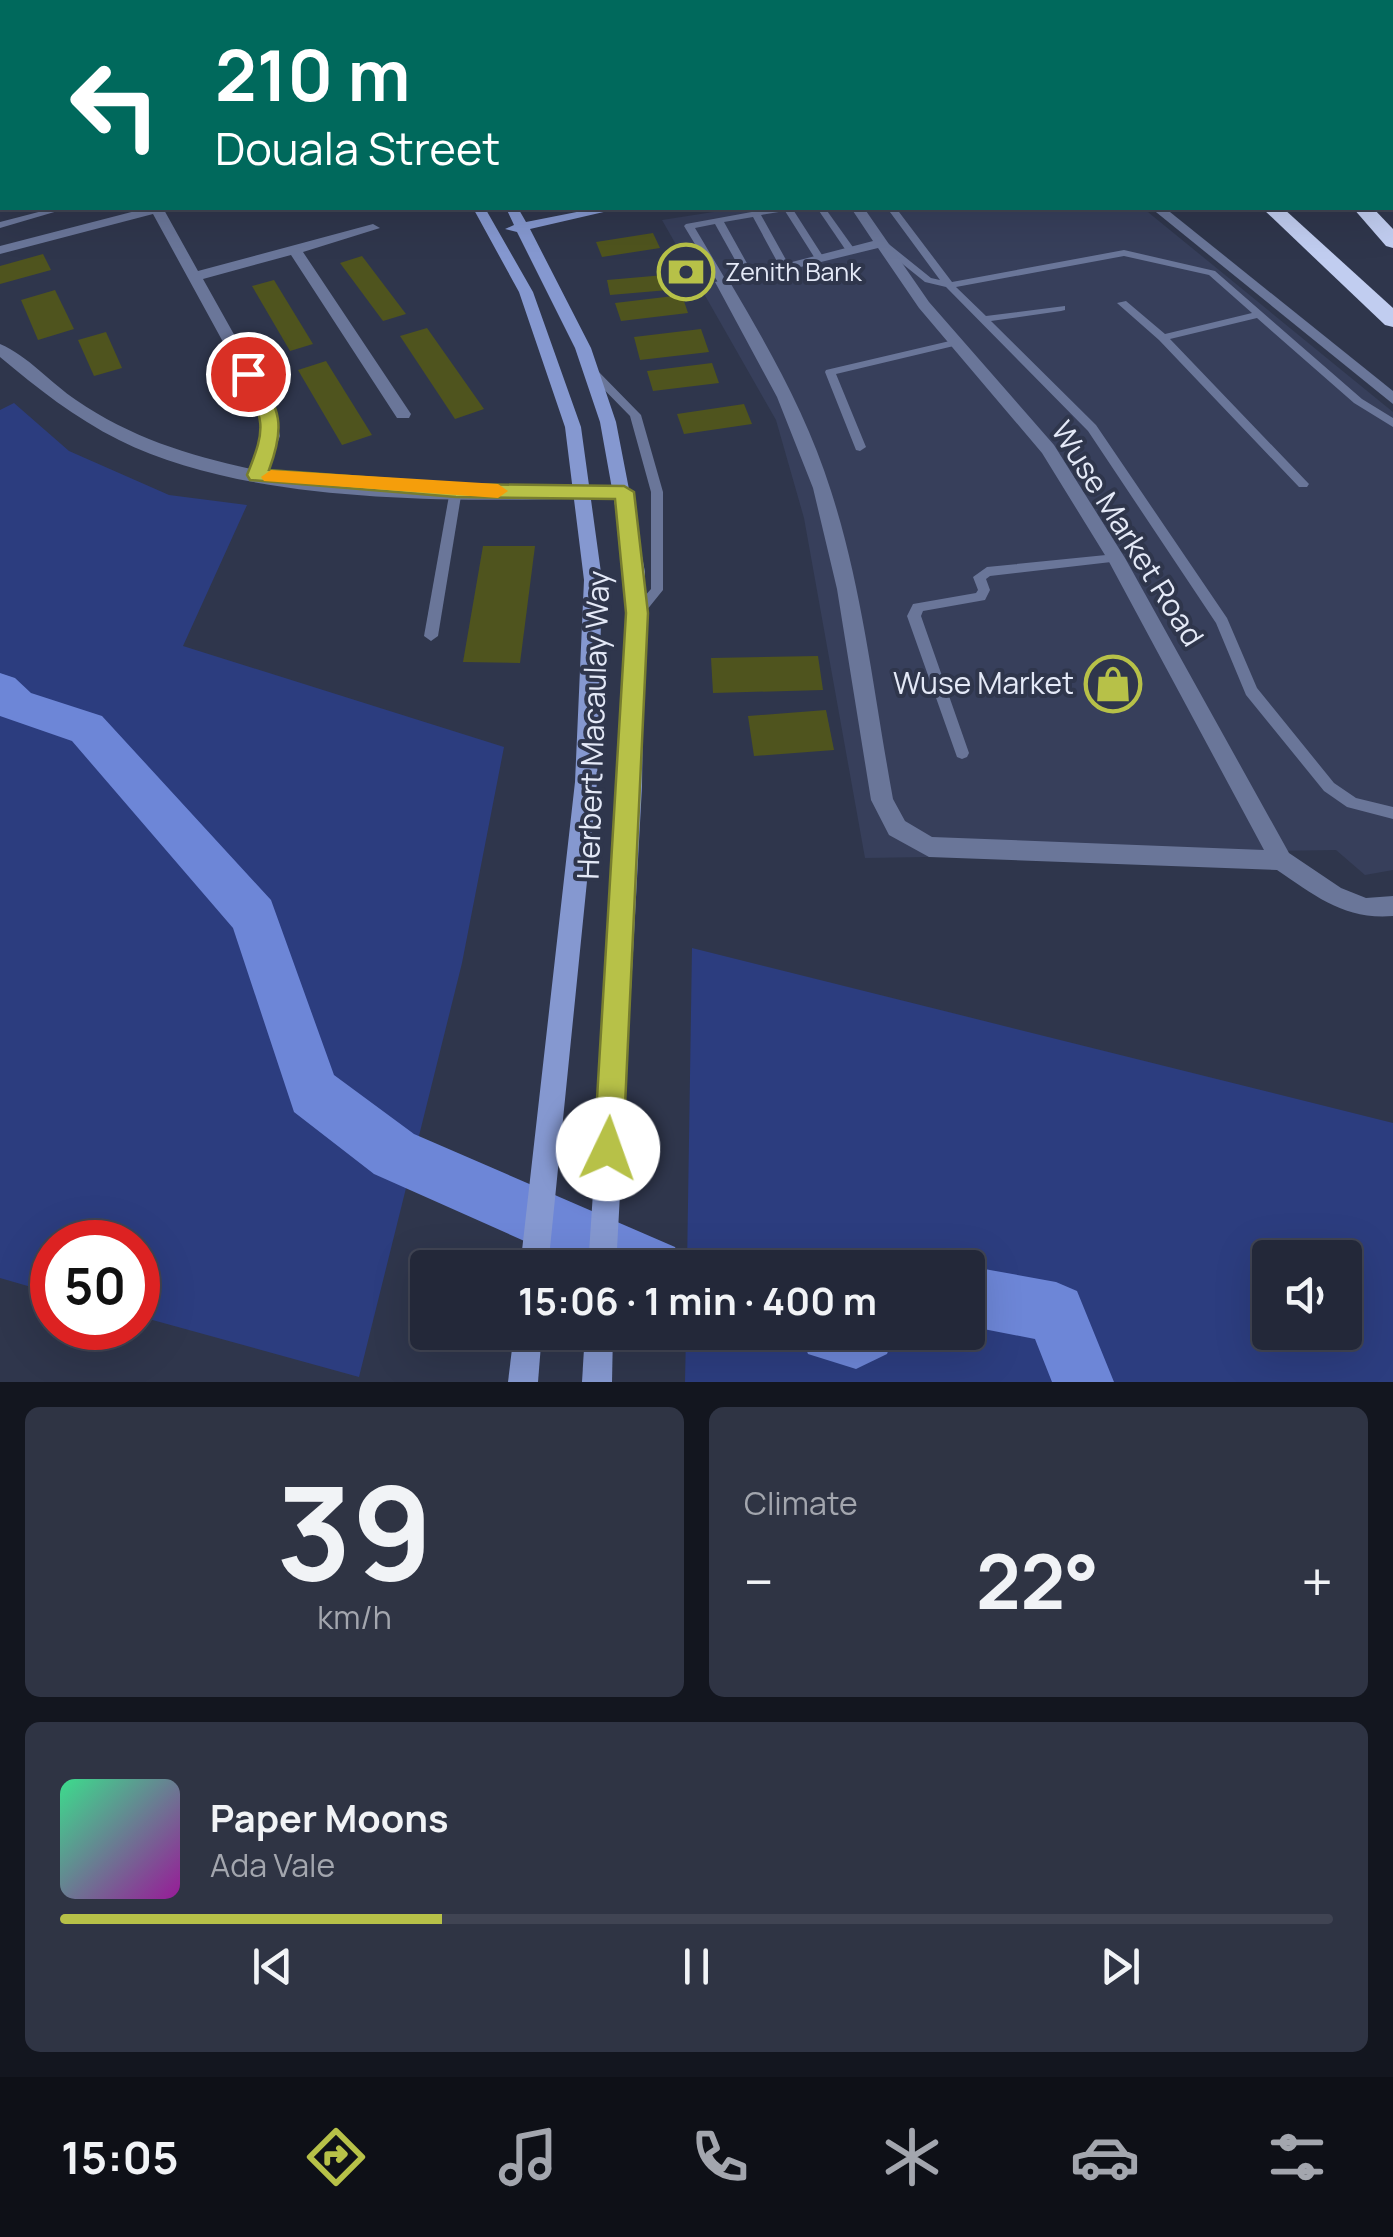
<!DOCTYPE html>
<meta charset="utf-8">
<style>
:root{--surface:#232839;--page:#2f3444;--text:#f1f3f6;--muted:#a3a6ae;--line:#404453;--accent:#b7c148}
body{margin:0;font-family:Manrope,sans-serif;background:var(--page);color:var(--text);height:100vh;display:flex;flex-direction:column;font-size:38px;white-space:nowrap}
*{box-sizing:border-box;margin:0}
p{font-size:32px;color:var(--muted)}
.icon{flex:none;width:55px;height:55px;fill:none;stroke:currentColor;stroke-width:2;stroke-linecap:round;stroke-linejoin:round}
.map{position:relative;height:1382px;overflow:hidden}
.drawer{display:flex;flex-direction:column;gap:25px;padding:25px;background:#13161f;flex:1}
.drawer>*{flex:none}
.hud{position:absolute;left:0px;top:0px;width:1395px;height:210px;box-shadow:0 10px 40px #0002,0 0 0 2px var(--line);background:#00695c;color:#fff;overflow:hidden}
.buttons{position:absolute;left:1252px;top:1240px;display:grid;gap:20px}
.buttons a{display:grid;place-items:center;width:110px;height:110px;border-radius:10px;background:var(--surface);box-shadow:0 10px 40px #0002,0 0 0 2px var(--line);font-size:50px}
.speed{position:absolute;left:30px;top:1220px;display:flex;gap:20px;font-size:50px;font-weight:700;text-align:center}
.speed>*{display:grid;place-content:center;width:130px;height:130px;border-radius:50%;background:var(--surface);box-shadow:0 10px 40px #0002,0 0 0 2px var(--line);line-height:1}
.speed .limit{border:15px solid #d22;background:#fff;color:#111}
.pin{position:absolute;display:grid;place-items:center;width:85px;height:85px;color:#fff;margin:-42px;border:5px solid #fff;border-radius:50%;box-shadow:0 2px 10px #0007}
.me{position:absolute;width:110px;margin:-55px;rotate:3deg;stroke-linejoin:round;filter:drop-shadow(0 0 8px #0008)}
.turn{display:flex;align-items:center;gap:35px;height:210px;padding:0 50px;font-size:45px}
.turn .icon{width:130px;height:130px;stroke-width:2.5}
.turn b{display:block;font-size:70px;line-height:85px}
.big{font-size:75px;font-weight:700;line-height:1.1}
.drawer .card{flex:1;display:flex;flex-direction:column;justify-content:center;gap:15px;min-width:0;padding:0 35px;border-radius:15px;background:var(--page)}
.drawer .dial{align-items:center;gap:0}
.dial b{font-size:130px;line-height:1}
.song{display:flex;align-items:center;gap:30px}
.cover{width:120px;height:120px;border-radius:15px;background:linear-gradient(135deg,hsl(150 70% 55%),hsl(300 70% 35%))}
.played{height:10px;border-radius:5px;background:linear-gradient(90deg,var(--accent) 30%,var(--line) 30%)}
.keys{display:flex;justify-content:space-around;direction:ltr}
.heat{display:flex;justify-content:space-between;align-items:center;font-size:55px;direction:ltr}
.drawer .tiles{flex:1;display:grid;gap:25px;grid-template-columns:1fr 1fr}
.card:last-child{grid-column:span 2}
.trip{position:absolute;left:410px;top:1250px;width:575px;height:100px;border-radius:10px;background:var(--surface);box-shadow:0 10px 40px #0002,0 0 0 2px var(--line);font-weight:700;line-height:100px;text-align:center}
.tab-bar{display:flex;height:160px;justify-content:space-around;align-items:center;background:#0e1017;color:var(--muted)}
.tab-bar .icon{width:70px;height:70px}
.tab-bar .selected{color:var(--accent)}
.tab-bar b{font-size:45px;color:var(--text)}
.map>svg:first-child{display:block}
.built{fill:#373f5b}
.green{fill:#2c3d7f;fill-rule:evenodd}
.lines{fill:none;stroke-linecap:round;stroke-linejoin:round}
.river{fill:#6d86d7;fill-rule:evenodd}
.building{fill:#4f541e}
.service{fill:#6a7699;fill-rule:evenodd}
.minor{fill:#6a7699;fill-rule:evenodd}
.secondary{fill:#8598d0;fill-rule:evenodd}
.motorway{fill:#c1cdf0;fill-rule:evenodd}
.route{fill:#b7c148;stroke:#777d2f;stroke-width:2.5}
.slow{fill:#f59e0b}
.labels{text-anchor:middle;stroke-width:8;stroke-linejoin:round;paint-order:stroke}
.far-poi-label{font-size:25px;fill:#e4e9f7;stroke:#2f364c;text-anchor:start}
.street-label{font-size:30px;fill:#e4e9f7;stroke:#2f364c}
.poi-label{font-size:30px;fill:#e4e9f7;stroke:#2f364c;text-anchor:end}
</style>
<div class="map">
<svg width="1393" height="1382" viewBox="0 0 1393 1382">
<rect width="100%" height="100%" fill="#2f364c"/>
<path class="built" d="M739,208h404l250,204v458l-28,5 -29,-25 -471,8 -61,-340 -28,-98 -114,-200z"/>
<g class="green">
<path d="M14,403l55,48 100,44 78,10 -64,141 321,101 -42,216 -103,414 -221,-61v-74h-86v51l-52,-15v-868z"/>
<path d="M692,948l701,175v259h-708l1,-49 282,-1v-64l-281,-1zM1270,1258h75v74h-75z"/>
</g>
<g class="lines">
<g class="river">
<path d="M0,673l15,5 16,15 71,23 169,184 63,175 80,59 261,113 9,21h-99l-211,-94 -80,-62 -61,-184 -161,-187 -72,-25z"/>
<path d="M968,1266l88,16 21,9 37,91h-62l-17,-43 -67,-13 -4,-58z"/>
<path d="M800,1332h95l-8,22 -31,15 -48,-15z"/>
</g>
</g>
<g class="building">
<path d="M653,233l7,15 -58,9 -6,-15z"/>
<path d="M43,254l8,16 -51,14v-18z"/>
<path d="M362,256l44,58 -23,7 -43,-58z"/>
<path d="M676,274l4,15 -70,6 -3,-15z"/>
<path d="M274,280l39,64 -23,7 -38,-65z"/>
<path d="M55,290l19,39 -36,11 -17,-40z"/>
<path d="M682,295l6,18 -67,8 -6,-18z"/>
<path d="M427,328l57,81 -29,10 -55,-83z"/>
<path d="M701,329l8,23 -69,8 -6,-23z"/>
<path d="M106,332l16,36 -28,8 -16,-36z"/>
<path d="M326,361l46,74 -30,10 -44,-75z"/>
<path d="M712,363l7,20 -66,8 -6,-20z"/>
<path d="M744,404l8,20 -68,10 -7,-20z"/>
<path d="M483,546h52l-15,117 -57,-1z"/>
<path d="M818,656l5,34 -110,3 -2,-35z"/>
<path d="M826,710l8,40 -80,6 -6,-40z"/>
</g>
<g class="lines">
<g class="service">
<path d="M1380,0h8l2,2h-8z"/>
<rect x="0" y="179" width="2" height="6"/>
<rect x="0" y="200" width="2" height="6"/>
<path d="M54,208h14l-68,20v-6z"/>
<path d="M773,208h19l32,50 -2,2h-6l-31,-49 -24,4 29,52 -5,3 -5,-3 -27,-50 -29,5 30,54 -5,3 -5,-3 -29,-52 -20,4 32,54 -8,2 -35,-58 2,-2z"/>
<path d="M817,208h8l30,42 -2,2h-6z"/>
<path d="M887,208h9l56,74 172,-32 91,21 147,128 31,19v9l-39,-24 -97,-85 -87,21 139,145 -2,3h-8l-140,-147 -42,-37 9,-2 39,33 87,-21 -43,-38 -85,-19 -168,31 30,29 79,-10v4l-4,1 -70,10 105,104 131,193 30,70 77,95 22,15 37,9v12l-46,-12 -23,-16 -78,-96 -30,-72 -128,-192 -142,-144 -21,-5 -46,-37v-4h6l46,37 9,2z"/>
<path d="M954,340l5,3 -1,2 -122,29 30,73 -6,4 -4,-1 -31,-78 1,-2z"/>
<path d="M590,366l4,1 47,48 22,77v98l-21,26 -5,2 -7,-5 21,-24v-97l-21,-76 -44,-45 -1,-2z"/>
<path d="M456,486l6,4 -24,146 -7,5 -7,-5 26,-146z"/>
<path d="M1116,554l6,4 -2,3 -130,15 -4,3 4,11 -5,10 -62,11 -2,5 48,137 -2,4 -5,2 -5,-2 -50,-141 6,-12 63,-11 2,-3 -5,-13 14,-10z"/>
</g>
<g class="minor">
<path d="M10,0h16l1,2h-15z"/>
<path d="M650,0h21l1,2h-20z"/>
<path d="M922,0h65l1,2h-64z"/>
<path d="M147,208h16l35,63 175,-47 7,4 -77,24 108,162 -2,4h-12l-106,-163 -88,24 71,127 6,30 -13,35c119,16 237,17 357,15l9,6 -9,6c-150,3 -370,10 -505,-58 -44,-22 -82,-52 -119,-83v-13c27,11 52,40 76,56 54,37 111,55 175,69l13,-33 -6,-30 -105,-192 -153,40v-8z"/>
<path d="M851,208h13l65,94 125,143 71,113 164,295 52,35 25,10 27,-2v20c-49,4 -77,-20 -116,-46l-348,-13 -40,-22 -18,-35 -34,-211 -24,-101 -36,-91 -62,-115 158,-41zM878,248l41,60 123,145 66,107 156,290 -332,-13 -27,-16 -12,-22c-19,-103 -30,-209 -62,-308 -23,-74 -61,-141 -100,-207z"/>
<path d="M1151,208h14l228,183v13z"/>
</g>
<g class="secondary">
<path d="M242,0h14l1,2h-13z"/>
<path d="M273,0h14l1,2h-13z"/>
<rect x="1392" y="97" width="1" height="8"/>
<path d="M473,208h12l48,84 48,135 21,153 -5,202 -49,486h-28l55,-486 9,-202 -19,-153 -46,-135z"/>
<path d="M506,208h12l8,14 71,-14h24l-91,21 61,119 25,74 29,150 -3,214 -26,482h-28l32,-482 7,-214 -27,-150 -25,-74 -58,-116 -12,-3 9,-4z"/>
<path d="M514,1332h28l-4,50h-30z"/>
<path d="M585,1332h28l-1,50h-30z"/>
</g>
<g class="motorway">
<path d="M1210,0h16l2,2h-16z"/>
<path d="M1257,0h16l2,2h-16z"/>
<path d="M1297,0h16l2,2h-16z"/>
<rect x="1392" y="77" width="1" height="11"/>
<rect x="1392" y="170" width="1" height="12"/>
<path d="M1262,208h21l110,100v19l-8,-2z"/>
<path d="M1353,208h20l20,21v19l-7,-2z"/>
</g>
</g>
<path class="route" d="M242,370h13c25,40 31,55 14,100l187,14 168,2 10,6 14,121 -25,536 -4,10 -11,5 -10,-5 -4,-10 32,-536 -11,-114 -159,-2 -206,-17 -3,-5c20,-49 18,-55 -8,-101z"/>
<path class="slow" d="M271,470l227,14 10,7 -10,7 -234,-17 -3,-4z"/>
<defs>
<g id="bank-ring" transform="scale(2.875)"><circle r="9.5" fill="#2f364c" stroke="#b7c148" stroke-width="1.5"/><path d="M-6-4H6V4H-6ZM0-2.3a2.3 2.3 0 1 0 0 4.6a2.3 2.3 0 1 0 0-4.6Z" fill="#b7c148"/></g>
<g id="shop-ring" transform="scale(2.875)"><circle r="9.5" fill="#2f364c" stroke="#b7c148" stroke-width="1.5"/><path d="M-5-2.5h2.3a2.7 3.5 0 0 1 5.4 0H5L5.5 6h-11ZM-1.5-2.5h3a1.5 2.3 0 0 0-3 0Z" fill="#b7c148"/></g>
</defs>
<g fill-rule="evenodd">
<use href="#bank-ring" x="686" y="272"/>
<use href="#shop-ring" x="1113" y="684"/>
</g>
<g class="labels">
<g class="far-poi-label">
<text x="725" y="281">Zenith Bank</text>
</g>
<g class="street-label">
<text transform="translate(1127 534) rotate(58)" y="10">Wuse Market Road</text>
<text transform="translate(594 725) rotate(-88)" y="10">Herbert Macaulay Way</text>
</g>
<g class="poi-label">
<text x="1074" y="694">Wuse Market</text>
</g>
</g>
</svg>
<div class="buttons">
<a><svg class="icon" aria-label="sound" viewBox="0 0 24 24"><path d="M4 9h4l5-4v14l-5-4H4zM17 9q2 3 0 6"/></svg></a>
</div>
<div class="speed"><div class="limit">50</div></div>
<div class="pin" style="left:248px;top:374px;background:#d93025"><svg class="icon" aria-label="arrive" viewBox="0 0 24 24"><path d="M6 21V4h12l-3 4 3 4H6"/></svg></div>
<svg class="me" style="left:608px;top:1149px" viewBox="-20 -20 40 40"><circle r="19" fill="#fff"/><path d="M0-13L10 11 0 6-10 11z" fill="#b7c148"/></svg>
<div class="trip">15:06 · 1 min · 400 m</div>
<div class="hud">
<div class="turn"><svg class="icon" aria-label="left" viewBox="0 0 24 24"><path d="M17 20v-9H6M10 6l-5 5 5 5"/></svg><div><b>210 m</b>Douala Street</div></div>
</div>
</div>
<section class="drawer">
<div class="tiles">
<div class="card dial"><b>39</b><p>km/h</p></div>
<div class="card"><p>Climate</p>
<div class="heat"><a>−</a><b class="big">22°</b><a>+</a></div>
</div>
<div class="card">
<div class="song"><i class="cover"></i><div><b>Paper Moons</b><p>Ada Vale</p></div></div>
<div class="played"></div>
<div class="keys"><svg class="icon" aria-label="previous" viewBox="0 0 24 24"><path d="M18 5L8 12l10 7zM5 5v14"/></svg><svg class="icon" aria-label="pause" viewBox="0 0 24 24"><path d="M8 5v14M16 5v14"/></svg><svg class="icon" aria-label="next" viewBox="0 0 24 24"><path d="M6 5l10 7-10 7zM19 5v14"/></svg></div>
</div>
</div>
</section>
<nav class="tab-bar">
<b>15:05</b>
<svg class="icon selected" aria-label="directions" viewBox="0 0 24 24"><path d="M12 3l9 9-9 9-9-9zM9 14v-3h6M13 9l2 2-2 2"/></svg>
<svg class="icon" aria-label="music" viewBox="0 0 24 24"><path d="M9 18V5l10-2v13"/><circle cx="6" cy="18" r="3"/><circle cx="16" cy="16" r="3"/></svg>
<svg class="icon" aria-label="phone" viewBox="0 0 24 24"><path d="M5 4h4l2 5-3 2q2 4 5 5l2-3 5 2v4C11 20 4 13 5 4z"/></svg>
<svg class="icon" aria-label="climate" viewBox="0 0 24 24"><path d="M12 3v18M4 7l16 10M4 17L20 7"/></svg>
<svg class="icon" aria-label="car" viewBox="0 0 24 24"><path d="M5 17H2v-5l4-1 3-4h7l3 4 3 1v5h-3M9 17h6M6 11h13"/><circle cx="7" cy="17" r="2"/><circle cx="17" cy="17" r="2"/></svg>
<svg class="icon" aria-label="filters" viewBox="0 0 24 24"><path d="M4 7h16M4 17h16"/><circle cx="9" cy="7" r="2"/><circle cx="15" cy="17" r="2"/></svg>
</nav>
